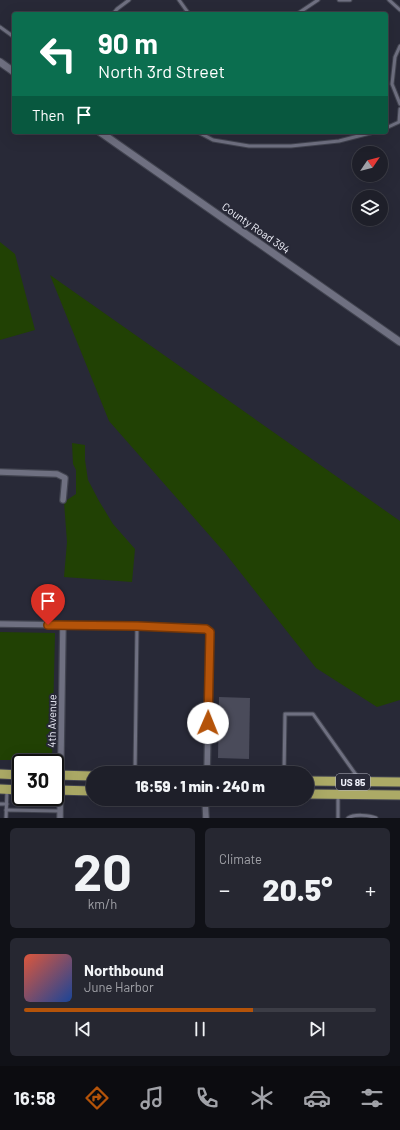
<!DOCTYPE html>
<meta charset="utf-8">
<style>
:root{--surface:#1e1f29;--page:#262731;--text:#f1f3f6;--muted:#a1a2a8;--line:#3c3d46;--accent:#b45309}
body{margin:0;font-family:Barlow,sans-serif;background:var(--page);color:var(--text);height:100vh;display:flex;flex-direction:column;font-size:15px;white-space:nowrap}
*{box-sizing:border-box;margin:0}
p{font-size:13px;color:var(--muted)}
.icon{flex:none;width:22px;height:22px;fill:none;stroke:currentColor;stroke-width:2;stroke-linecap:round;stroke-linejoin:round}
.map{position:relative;height:818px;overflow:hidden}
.side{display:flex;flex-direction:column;gap:10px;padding:10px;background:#101117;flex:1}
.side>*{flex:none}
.hud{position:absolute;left:12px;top:12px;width:376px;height:122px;border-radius:4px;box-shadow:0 4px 16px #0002,0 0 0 1px var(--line);background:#0b6e4f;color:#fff;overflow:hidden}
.needle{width:26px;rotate:55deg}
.fabs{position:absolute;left:352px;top:146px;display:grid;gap:8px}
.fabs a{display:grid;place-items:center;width:36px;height:36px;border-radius:50%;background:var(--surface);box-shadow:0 4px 16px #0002,0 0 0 1px var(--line);font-size:20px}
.speed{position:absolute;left:12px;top:754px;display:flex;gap:8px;font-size:20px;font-weight:700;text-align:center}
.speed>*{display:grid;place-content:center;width:52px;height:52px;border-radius:50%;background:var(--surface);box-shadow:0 4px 16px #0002,0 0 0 1px var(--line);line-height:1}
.speed .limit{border:2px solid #111;border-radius:6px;background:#fff;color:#111}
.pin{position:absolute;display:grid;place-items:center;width:34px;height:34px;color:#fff;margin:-41px -17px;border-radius:50% 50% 50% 0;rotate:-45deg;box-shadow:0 0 4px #0007}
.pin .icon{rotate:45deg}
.me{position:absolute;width:44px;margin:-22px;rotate:1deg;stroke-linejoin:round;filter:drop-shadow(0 0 3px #0008)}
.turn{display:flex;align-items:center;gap:14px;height:84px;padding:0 20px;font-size:18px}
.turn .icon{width:52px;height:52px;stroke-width:2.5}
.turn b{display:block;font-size:28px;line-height:34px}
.then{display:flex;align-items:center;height:38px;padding:0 20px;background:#0003;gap:8px;font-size:15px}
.big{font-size:30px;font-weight:800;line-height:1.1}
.side .widget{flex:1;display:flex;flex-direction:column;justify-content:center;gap:6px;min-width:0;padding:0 14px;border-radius:6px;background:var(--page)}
.side .dial{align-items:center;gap:0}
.dial b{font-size:52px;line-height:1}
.song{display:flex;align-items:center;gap:12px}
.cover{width:48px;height:48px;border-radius:6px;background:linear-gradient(135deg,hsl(10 70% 55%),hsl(220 70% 35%))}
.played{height:4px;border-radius:2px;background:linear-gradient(90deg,var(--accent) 65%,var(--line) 65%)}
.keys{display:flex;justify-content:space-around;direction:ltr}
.heat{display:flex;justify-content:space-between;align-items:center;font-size:22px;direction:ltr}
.side .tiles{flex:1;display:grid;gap:10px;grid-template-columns:1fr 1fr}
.widget:last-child{grid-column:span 2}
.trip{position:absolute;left:86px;top:766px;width:228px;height:40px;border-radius:20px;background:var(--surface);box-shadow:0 4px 16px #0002,0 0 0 1px var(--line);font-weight:800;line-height:40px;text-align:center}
.tabs{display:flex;height:64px;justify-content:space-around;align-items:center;background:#0c0c10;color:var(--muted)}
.tabs .icon{width:28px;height:28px}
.tabs .active{color:var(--accent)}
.tabs b{font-size:18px;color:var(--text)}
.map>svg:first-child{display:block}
.green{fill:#214104}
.building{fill:#4a4b5a}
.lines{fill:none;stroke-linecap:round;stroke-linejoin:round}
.service-casing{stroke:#424450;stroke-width:5}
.minor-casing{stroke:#424450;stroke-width:8}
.tertiary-casing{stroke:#424450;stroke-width:9}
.trunk-casing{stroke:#424450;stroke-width:11}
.service{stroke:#6f7081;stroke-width:3}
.minor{stroke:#6f7081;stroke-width:5.5}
.tertiary{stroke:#6f7081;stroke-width:7}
.trunk{stroke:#acaa66;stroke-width:9}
.route-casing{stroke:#753606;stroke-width:10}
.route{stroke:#b45309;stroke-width:7}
.labels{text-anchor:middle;stroke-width:4;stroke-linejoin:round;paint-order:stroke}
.shield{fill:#282937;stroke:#b5b6c2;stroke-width:1}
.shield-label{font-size:10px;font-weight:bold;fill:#f2f3fd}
.street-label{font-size:11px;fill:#f2f3fd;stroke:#282937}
</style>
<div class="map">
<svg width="400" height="818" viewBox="0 0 400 818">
<rect width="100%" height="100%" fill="#282937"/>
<g class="green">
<path d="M0,242l15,12 20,76 -35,10z"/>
<path d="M50,275l350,246v179l-23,7 -61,-39 -91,-115 -116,-132z"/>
<path d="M72,443l13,2v15l3,20 11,21 14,23 22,25 -3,33 -68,-5 3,-35 -3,-40 12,-8v-24l-3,-6z"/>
<path d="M0,632l55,1 -3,127h-52z"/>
</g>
<path class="building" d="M219,697l31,1 -1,61 -31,-1z"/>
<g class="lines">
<g class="service-casing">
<g id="service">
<path d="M179,0l10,14"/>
<path d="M339,0h11"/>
<path d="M389,0l11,10"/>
<path d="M113,14l4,-5 12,-9"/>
<path d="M297,14l21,-14"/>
<path d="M0,27l14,10"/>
<path d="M400,46l-5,11 -3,27 8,20"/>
<path d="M386,128l13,-6 1,-13"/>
<path d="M198,132l15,8 36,6h42l48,-5 35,-9"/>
<path d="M135,773l2,-147"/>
<path d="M284,773l1,-59h28l46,65"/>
<path d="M338,797v21"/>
<path d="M0,804h7"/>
<path d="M6,810l54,1"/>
<path d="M6,818l1,-28"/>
<path d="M348,818c6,-4 21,-3 28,0"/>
</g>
</g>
<g class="minor-casing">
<g id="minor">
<path d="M0,472l57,2 8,4 -2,22"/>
<path d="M0,624l137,2 67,2 5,3 1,1 -3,141"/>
<path d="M205,799l1,19"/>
<path d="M60,818l3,-193"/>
</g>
</g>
<g class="tertiary-casing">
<g id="tertiary">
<path d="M0,62l14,10"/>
<path d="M100,132l300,210"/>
</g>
</g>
<g class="trunk-casing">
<g id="trunk">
<path d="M0,774l21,1"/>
<path d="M55,775l38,1"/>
<path d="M307,781l93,1"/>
<path d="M0,789l21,1"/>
<path d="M55,790l38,1"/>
<path d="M307,794l93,1"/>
</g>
</g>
<use href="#service" class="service"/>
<use href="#minor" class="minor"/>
<use href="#tertiary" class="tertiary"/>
<use href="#trunk" class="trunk"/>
</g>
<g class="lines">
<g class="route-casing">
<path id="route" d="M48,625l89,1 69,3 4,3 -2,91"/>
</g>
<use href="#route" class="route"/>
</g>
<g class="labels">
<rect class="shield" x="336" y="774" width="34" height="16" rx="3"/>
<g class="shield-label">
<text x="353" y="786">US 85</text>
</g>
<g class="street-label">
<text transform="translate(256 228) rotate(35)" y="4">County Road 394</text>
<text transform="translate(52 721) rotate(-89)" y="4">4th Avenue</text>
</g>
</g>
</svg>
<div class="fabs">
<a><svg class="needle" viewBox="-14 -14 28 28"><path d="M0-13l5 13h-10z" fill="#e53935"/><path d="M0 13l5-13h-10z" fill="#a1a2a8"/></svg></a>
<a><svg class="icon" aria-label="layers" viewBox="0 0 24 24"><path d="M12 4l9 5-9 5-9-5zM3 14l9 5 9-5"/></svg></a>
</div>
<div class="speed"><div class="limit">30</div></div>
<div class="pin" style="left:48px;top:625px;background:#d93025"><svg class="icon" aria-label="arrive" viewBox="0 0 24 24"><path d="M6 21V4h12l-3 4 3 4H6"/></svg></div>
<svg class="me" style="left:208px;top:723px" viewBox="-20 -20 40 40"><circle r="19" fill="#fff"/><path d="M0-13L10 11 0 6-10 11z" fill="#b45309"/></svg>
<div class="trip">16:59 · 1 min · 240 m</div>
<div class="hud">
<div class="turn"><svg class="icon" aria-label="left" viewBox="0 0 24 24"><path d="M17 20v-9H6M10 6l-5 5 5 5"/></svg><div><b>90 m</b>North 3rd Street</div></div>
<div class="then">Then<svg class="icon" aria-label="arrive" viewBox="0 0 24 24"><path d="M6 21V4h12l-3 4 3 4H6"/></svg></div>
</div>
</div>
<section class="side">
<div class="tiles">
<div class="widget dial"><b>20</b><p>km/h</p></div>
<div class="widget"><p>Climate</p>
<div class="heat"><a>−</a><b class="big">20.5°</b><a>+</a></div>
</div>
<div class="widget">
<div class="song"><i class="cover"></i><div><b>Northbound</b><p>June Harbor</p></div></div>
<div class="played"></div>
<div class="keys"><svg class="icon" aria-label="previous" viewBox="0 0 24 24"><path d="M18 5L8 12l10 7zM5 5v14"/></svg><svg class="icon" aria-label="pause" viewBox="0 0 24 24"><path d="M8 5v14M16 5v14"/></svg><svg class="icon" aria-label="next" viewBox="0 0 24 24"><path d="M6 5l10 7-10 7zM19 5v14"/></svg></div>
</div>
</div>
</section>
<nav class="tabs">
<b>16:58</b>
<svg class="icon active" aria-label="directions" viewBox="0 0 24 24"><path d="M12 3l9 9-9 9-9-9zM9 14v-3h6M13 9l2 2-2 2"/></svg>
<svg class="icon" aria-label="music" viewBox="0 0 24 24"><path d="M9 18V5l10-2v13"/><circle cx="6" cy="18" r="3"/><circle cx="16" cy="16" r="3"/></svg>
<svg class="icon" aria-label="phone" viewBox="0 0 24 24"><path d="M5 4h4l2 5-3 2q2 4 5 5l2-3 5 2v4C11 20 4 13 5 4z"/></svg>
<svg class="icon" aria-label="climate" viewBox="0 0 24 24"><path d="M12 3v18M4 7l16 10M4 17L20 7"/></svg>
<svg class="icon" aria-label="car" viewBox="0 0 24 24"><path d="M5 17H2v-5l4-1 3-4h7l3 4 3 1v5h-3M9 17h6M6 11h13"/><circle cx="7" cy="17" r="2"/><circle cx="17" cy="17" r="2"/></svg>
<svg class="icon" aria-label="filters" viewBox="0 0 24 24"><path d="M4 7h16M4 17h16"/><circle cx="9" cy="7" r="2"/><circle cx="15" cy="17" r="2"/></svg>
</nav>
